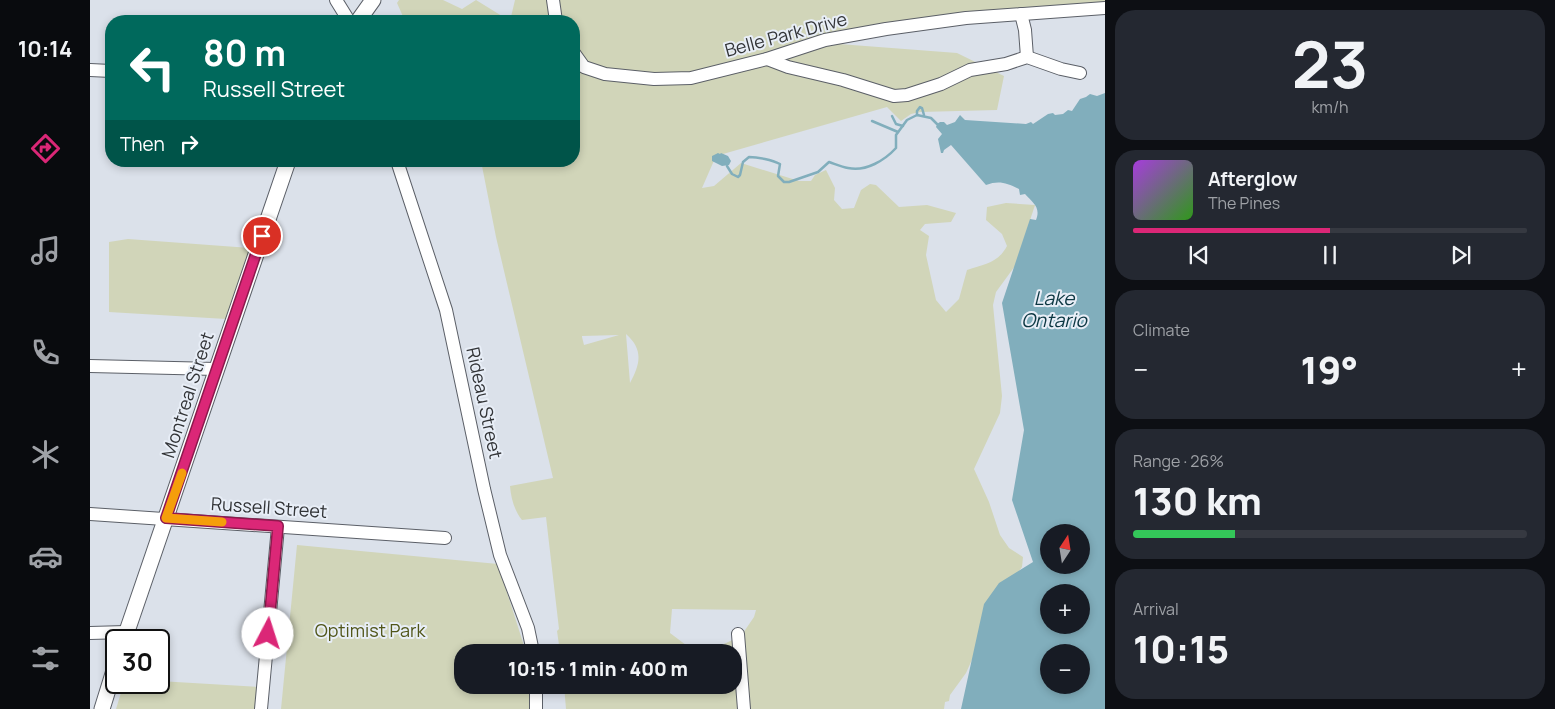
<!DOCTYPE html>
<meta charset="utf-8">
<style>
:root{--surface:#171b24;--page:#242831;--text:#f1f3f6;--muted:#9ea1a6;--line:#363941;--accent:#db2777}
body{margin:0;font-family:Manrope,sans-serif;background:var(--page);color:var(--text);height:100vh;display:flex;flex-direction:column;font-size:19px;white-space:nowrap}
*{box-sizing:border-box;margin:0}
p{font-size:16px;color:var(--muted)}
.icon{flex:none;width:28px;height:28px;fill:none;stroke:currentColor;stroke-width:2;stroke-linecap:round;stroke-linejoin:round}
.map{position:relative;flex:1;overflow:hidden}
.details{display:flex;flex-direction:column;gap:10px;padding:10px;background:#0d0f14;width:450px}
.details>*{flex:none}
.hud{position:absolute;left:15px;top:15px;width:475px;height:152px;border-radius:20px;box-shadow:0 2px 8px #0003;background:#00695c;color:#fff;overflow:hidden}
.needle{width:32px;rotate:12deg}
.fabs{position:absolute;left:950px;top:524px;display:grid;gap:10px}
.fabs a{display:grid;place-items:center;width:50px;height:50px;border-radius:50%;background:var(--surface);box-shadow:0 2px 8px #0003;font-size:25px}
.speed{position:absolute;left:15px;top:629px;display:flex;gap:10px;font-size:25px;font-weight:700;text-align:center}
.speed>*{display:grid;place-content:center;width:65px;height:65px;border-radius:50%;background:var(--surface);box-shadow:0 2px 8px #0003;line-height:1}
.speed .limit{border:2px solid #111;border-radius:8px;background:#fff;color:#111}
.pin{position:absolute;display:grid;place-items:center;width:42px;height:42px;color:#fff;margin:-21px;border:2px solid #fff;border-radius:50%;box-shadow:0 1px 5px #0007}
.me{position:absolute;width:55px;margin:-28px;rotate:5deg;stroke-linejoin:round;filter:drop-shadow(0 0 4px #0008)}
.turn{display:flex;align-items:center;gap:18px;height:105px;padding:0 15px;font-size:22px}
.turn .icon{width:65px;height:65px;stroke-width:2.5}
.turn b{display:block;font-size:35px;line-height:42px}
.then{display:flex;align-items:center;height:48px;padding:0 15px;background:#0003;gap:10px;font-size:19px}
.big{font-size:38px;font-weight:800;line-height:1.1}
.details .widget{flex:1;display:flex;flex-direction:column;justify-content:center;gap:8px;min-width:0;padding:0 18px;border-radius:20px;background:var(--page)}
.details .dial{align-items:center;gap:0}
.dial b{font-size:65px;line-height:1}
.song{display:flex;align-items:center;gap:15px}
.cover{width:60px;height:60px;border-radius:8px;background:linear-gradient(135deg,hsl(280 70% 55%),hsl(110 70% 35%))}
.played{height:5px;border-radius:2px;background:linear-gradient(90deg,var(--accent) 50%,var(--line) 50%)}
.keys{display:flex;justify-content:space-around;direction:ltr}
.heat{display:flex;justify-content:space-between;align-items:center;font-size:28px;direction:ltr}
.charge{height:8px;border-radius:4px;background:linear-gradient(90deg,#34c759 26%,var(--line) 0)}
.trip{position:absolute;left:364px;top:644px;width:288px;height:50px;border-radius:20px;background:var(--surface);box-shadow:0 2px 8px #0003;font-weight:800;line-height:50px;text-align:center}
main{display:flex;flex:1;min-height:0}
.tab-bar{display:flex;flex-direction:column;width:90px;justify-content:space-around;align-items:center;background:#090b0e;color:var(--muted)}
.tab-bar .icon{width:35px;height:35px}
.tab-bar .active{color:var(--accent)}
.tab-bar b{font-size:22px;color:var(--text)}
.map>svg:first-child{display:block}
.green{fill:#d1d5b9;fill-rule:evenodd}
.water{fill:#81aebc;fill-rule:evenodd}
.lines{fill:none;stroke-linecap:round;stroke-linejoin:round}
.stream{stroke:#81aebc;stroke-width:2.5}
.minor-casing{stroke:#5b5f67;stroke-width:14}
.major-casing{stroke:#5b5f67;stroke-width:17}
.minor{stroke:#fff;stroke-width:12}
.major{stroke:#fff;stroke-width:15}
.route-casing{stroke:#8e194d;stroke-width:12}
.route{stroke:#db2777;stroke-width:9}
.slow{stroke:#f59e0b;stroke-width:9}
.labels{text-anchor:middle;stroke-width:4;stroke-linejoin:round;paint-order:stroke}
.street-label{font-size:18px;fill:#323437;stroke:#e8eef7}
.park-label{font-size:18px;fill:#515619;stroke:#e8eef7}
.water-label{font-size:19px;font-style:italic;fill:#0c3742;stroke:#e8eef7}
</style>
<main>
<nav class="tab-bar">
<b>10:14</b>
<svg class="icon active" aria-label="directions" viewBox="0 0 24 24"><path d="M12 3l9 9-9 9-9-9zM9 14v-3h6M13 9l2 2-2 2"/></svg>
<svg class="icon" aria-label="music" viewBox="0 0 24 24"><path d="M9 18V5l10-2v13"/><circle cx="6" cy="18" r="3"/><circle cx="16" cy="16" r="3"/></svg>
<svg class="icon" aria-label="phone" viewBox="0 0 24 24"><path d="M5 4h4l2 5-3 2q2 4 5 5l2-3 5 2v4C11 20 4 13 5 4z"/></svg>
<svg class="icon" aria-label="climate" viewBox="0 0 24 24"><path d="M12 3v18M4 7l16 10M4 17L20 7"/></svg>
<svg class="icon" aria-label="car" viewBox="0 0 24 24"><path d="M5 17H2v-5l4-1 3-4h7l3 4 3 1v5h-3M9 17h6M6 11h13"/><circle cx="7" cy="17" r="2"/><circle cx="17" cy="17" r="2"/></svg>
<svg class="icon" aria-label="filters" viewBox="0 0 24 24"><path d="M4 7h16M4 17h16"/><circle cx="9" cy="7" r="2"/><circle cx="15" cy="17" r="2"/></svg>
</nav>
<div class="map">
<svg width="1015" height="709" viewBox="0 0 1015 709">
<rect width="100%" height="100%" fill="#dbe1ea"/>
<g class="green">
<path d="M309,0h44l19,9 14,-9 34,21 5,-21h35l-2,12 3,9h-146l-8,-18z"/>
<path d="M466,0h549v5l-140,9 -278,62 -92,-8 -21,-19v-28h-15z"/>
<path d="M736,43l131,10 47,23 -7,34 -77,2 -9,2 -10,7 -14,-14 -171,49 -14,32 12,-2 27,-23 58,18h12l4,-6 11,-5 9,18 -1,12 8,9 12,-1 7,-18 9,-6 6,1 23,22 28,-2 29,8 -5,9 -26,2 -5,6 9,6 -3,19 10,45 10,12 13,-13 8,-29c18,-6 31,-7 40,-24l-5,-12 -16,-14 1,-13 19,-4 29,2 -20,61 -19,26 -3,13 9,91 -2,17 -26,56 15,33 11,33 9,13 14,9 -1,10 -35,46 -8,31 -13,29 -16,22 -1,6 -4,1 -1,7h-378l-2,-24h168v-33h-172l-3,-21 2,-2 -13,-112 -24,3c-8,-10 -11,-22 -12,-34l43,-8 -57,-241 -15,-76h93v-99l87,21 119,-24zM536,334c18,16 14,30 4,49zM529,335l-35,10 -2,-8v-1zM582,609l83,1h1l-2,7 -13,19 -30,14 -25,-5 -16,-12z"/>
<path d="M38,239l122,9 -24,71 -117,-7v-70z"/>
<path d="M207,545l201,19 28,88h-64v33h67v24h-248z"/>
<path d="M69,681l100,6 -2,22h-141l8,-26z"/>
</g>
<g class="water">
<path d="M1015,93v616h-144l23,-105 15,-21 34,-21 -21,-62 12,-70 -22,-127 28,-84 6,1c5,-13 -3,-17 -11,-26l-5,1 -1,-6c-12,-6 -20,-9 -33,-4l-35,-40 -7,5 -1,3h-2l-3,-14 4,-5 -6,-7 1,-3 3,-2h4l3,3 8,-3 5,-7 5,5 61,4 5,-2 2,2 15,-10 5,-1 2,2 8,-1 5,-4 4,1 8,-12 6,-2 4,-3 7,2zM959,532h32v33h-32zM959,592h32v33h-32zM959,652h32v33h-32z"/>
<path d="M628,153l2,1 1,-1 7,3 3,5 -2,4 -7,1 -10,-5v-5z"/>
</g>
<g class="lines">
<g class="stream">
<path d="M827,115v-4l3,-4 2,1 2,7"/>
<path d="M802,116l4,8 7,2"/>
<path d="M782,121l26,11"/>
<path d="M637,166l5,8 6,3 2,-2 3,-13 6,-5c9,0 23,3 31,7l-2,12 6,6h5l29,-10 11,-10c6,2 13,5 19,6 18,4 37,-8 48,-20v-13l11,-15 10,-5 14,3 6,6"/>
</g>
<g class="minor-casing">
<g id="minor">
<path d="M246,0l13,21"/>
<path d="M463,0l3,21"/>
<path d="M931,14l4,16 2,27"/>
<path d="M484,53l10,14 21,7 49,5 37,-1 76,-19 58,-19 61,-11 80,-11 139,-10"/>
<path d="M677,59l21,8 55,13 51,16 13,-1 34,-11 29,-14 36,-6 21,-7 34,12 19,4"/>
<path d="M0,70l21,1"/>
<path d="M307,161l49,149 38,179 16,66 28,73 5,24"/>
<path d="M0,366l126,3"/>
<path d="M0,514l355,24"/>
<path d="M0,633l36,-1"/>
<path d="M648,634l6,75"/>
<path d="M446,685v24"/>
<path d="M171,709l17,-182"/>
</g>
</g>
<g class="major-casing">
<g id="major">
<path d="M268,21l15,-21"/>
<path d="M34,640l164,-479"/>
<path d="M12,709l14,-45"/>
</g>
</g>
<use href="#minor" class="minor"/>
<use href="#major" class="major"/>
</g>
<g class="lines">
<g class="route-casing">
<path id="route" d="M172,236l-96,282 112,8 -10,108"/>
</g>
<use href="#route" class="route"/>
<path class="slow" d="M92,473l-16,45 56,4"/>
</g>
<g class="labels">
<g class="street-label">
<text transform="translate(696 35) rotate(-15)" y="6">Belle Park Drive</text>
<text transform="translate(98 395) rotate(-72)" y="6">Montreal Street</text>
<text transform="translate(394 403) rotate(78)" y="6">Rideau Street</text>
<text transform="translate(179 508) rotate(4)" y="6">Russell Street</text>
</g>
<g class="park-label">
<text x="280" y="637">Optimist Park</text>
</g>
<g class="water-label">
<text x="964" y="305">Lake<tspan x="964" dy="22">Ontario</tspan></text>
</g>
</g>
</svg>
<div class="fabs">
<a><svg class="needle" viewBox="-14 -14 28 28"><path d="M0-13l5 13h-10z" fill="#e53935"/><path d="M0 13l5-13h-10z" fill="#9ea1a6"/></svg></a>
<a>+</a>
<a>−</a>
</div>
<div class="speed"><div class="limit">30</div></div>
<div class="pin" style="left:172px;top:236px;background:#d93025"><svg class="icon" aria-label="arrive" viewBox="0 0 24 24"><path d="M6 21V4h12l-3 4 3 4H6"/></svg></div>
<svg class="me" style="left:178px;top:634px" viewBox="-20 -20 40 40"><circle r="19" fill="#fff"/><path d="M0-13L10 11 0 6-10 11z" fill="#db2777"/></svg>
<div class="trip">10:15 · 1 min · 400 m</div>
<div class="hud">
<div class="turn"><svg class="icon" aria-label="left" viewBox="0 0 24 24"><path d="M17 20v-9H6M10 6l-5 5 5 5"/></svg><div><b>80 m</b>Russell Street</div></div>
<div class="then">Then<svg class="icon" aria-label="right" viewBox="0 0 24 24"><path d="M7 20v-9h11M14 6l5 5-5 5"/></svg></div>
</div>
</div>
<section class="details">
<div class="widget dial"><b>23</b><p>km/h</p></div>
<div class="widget">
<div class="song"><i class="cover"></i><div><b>Afterglow</b><p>The Pines</p></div></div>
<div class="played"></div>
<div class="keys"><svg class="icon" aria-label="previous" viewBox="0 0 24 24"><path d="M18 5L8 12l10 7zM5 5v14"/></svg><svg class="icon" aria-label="pause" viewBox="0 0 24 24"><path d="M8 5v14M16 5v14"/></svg><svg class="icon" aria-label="next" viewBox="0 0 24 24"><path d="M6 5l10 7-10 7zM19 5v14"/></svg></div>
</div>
<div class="widget"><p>Climate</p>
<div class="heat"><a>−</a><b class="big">19°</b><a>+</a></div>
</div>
<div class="widget"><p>Range · 26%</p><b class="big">130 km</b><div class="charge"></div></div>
<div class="widget"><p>Arrival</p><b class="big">10:15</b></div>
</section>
</main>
